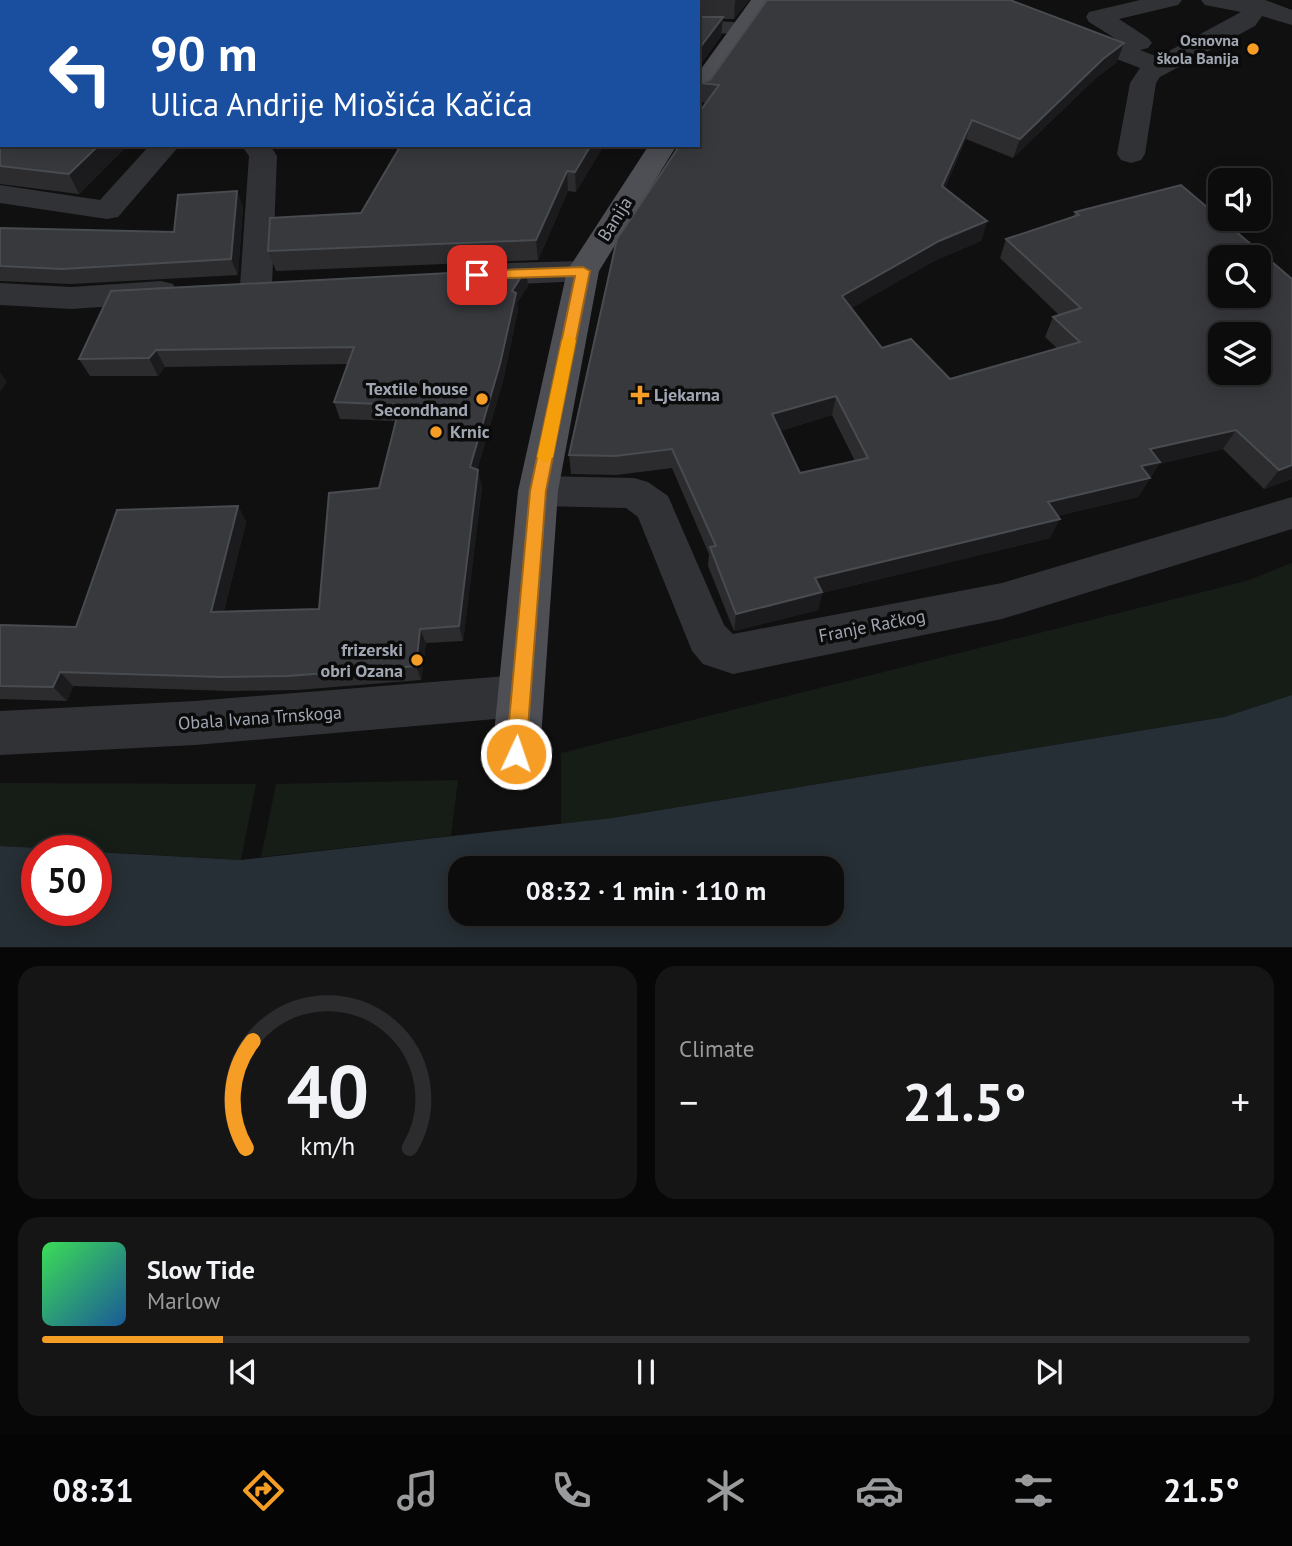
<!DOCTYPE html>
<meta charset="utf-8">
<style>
:root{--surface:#0c0c0d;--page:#151516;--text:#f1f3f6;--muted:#9a9b9d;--line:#2c2c2e;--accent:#f59d24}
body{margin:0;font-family:"PT Sans",sans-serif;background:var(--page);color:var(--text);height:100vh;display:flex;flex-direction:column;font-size:26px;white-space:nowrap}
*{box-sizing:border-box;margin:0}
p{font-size:23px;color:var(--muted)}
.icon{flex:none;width:38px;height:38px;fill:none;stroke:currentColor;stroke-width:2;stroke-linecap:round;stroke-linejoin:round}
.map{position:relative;height:948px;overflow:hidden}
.panel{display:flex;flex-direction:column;gap:18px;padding:18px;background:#070707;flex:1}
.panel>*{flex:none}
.top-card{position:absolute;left:0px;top:0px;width:700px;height:147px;box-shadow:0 4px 18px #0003,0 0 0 2px var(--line);background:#1a4fa0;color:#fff;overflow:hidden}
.fabs{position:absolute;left:1208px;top:168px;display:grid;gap:14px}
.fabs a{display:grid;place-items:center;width:63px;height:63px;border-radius:14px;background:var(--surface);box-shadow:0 4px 18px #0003,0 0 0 2px var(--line);font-size:35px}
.speed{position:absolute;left:21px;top:835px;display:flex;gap:14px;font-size:35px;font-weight:700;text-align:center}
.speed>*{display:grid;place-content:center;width:91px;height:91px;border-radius:50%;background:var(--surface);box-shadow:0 4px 18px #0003,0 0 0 2px var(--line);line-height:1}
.speed .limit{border:10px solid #d22;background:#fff;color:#111}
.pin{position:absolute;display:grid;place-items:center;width:60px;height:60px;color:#fff;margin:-30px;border-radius:14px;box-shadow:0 4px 10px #0006}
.me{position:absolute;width:77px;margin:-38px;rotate:3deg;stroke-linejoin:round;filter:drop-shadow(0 0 5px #0008)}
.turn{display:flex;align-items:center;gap:24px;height:147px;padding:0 35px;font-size:32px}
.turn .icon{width:91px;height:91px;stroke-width:2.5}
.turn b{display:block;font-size:49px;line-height:60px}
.big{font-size:52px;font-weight:700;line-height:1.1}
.panel .card{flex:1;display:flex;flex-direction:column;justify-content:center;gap:10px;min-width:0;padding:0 24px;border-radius:21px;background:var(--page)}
.panel .dial{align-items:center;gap:0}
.dial svg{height:182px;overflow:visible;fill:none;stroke:var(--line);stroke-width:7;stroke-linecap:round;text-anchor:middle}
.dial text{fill:var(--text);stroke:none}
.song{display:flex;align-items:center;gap:21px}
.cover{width:84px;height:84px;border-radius:10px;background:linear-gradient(135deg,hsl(130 70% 55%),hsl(210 70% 35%))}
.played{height:7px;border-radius:4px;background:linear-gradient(90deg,var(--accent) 15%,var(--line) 15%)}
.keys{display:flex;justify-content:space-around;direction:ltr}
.heat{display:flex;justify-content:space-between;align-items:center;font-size:38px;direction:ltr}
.panel .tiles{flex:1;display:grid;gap:18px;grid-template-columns:1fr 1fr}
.card:last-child{grid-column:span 2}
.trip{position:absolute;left:448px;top:856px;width:396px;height:70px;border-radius:21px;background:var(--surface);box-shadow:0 4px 18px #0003,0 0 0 2px var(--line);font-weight:700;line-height:70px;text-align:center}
.dock{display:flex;height:112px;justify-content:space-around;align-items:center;background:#050505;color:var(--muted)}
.dock .icon{width:49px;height:49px}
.dock .active{color:var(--accent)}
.dock b{font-size:32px;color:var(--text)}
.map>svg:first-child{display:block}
.green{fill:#161c16}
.water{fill:#262f35;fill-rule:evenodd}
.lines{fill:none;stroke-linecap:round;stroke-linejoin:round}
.minor{fill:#313236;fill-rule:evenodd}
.major{fill:#4d4f55;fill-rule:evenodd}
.wall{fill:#2c2c2f;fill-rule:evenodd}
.shaded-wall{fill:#1b1b1d}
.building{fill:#38393d;stroke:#484b4f;stroke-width:2;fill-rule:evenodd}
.route{fill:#f59d24;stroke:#9f6617;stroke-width:2}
.slow{fill:#f59e0b}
.poi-dot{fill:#f59d24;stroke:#0b0b0c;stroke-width:2.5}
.labels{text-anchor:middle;stroke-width:7;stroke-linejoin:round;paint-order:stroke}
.far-poi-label{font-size:16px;font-weight:bold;fill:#a0a7b2;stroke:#0b0b0c;text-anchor:end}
.street-label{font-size:18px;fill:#a0a7b2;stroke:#0b0b0c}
.poi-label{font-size:18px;font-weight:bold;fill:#a0a7b2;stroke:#0b0b0c;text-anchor:end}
</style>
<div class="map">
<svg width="1292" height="948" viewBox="0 0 1292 948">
<rect width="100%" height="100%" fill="#101011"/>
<g class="green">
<path d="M1292,563v132l-68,22 -612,101 -51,6v-71l685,-172z"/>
<path d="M458,780l-7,56 -190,21 15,-73z"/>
<path d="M0,783l256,1 -15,76 -241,-14z"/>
</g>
<path class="water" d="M1292,695v252h-1292v-101l76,4h-39v60h59v-58l145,8 371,-42 612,-101zM460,868h371v46h-371z"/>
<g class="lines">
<g class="minor">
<path d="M972,0h34l118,44 -35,-22 -3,-5 3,-5 51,-12h42l-4,5 -59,14 29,19 4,5 -4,5 -8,2 18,7 83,-45 -36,-7 -4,-5h64l27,10v15l-30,-9 -7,10 -95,51 -4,6 -11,71 -4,6 -10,3 -10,-3 -4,-6 13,-71 10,-15 -164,-63z"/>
<path d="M698,20l52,3 3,5 -3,5 -52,1z"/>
<rect x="0" y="55" width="2" height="16"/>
<rect x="0" y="99" width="2" height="16"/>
<path d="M150,145h30l-62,72 -11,2 -107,-16v-18l100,15z"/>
<path d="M241,145h29l7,11 -5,130 -4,8 -12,3 -12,-3 -4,-8 9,-130z"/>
<path d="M583,261l11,3 5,7 -5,7 -11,3 -110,5 -11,-4 -5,-7 5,-7 11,-4z"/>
<path d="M161,281l12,3 4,8 -4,8 -12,3 -90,6 -71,-4v-22l71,4z"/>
<path d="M538,476l96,2 14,4 20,14 56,129 9,9 269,-51 290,-86v32l-290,90 -269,55 -30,-10 -11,-13 -54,-134 -12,-9 -88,-2 -14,-4 -6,-11 6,-11z"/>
<path d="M520,675l16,6 7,15 -7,15 -16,6 -325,28 -195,10v-44l195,-10z"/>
</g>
<g class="major">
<path d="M751,0h24l-68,98 -9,2v-27z"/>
<path d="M649,145h28l-78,126 -41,220 -18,263 -7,16 -17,7 -17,-7 -7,-16 26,-263 49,-220z"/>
</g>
</g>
<g class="wall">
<path d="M0,0l2,2v45h-2z"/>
<path d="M74,0h675l-15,19h-11l-2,17 -23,32v-66h-626z"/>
<path d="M1117,62l-21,16 -83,80 -47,-19 -21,49 42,33 -6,20 -47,20 -83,47 31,40 68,31 107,-31 -12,-11 8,-20 6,-2 -59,-57 6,-19 67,-22 2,-5 217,67v200l-28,10 -41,-40 -64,15 -21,33 -81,19 -7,22 -228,55 -4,17 -84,21 -26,-65 1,-12 -37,-86 -56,7 -45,-1 -2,-19 129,-310 8,-42 -7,-1 1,-19 10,-3zM832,415l23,46 -55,12 -20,-42z"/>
<path d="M0,117l2,28h126l-49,49 -79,-10z"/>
<path d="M396,145h208l-28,47 -8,-1 -30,69 -262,11 -8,-20 93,-38 40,-67z"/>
<path d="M243,206l-5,69 -167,9 -71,-3v-53l174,4z"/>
<path d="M526,269l2,17 -11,17 1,7 -15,71 -26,89 5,17 -19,154 -37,2 -5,37 -124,10 -66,1 -158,-5 -6,15 -67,-2v-74l76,2 162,-121 8,16 -22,89 95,-2 60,-121 16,-67 -55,-2 -6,-17 14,-38 -183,3 -7,9h-68l-11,-17z"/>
</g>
<g class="shaded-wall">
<path d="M736,0h13l-15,19 1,-18z"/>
<path d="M723,17l-2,19 -23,32v-18z"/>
<path d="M1124,43l-7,19 -21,16 -83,80 7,-19 83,-80z"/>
<path d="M972,120l-6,19 -29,67 5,-20z"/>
<path d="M99,145h29l-49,49 -10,-20z"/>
<path d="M591,145h13l-28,47 -1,-20z"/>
<path d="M567,171l1,20 -30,69 -2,-20z"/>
<path d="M237,191l6,15 -5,69 -7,-16z"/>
<path d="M987,221l-6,20 -47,20 -96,55 4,-20 97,-55z"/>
<path d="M526,269l2,17 -11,17 1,7 -15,71 -30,102 -3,-16 42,-176z"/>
<path d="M156,350l9,17 -7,9 -9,-18z"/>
<path d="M0,372l7,10 -7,10z"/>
<path d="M836,396l-4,19 -63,19 3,-20z"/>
<path d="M1236,430l-13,19 -64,15 -21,33 -99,23 9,-18 102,-53z"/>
<path d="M1292,465v14l-28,10 15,-19z"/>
<path d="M478,470l4,17 -19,154 -4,-15z"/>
<path d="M238,506l8,16 -26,105 -9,-15z"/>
<path d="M1060,519l-10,19 -228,55 -4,17 -84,21 2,-17 79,-36z"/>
<path d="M420,629l6,14 -5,37 -5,-14z"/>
<path d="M60,672l13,14 -6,15 -14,-14z"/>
</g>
<g class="building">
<path d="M0,0h38l16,2h-52v27h-2z"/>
<path d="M74,0h623v2h-625z"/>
<path d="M767,0h243l114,43 -21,16 -83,80 -48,-19 -30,66 45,35 -48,20 -97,55 40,52 29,-9 39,40 130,-37 -27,-25 28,-9 -75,-69 73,-24 -4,-3 106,-27 111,94v186l-13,5 -43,-40 -86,19 10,13 -19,4 9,12 -102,24 12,17 -245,59 7,14 -86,22 -26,-67 6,-1 -44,-97 -57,7 -46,-1 48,-216 63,-94h18v-31l21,-29 -19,-2 10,-3zM1220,257h38v39h-38zM1220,334h38v39h-38zM836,396l32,62 -68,15 -28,-59z"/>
<path d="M698,17h25l-25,33z"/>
<path d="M0,117l2,1v27h97l-30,29 -69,-8z"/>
<path d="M401,145h190l-16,27 -8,-1 -31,69 -268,11 2,-33 91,-5z"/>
<path d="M237,191l-6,68 -169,10 -62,-3v-38l174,4 4,-37z"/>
<path d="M526,269l-14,22 4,2 -16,71 -30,103 8,3 -19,156 -39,3 -4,37 -128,10 -67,1 -161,-5 -7,15 -53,-1v-61l76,2 41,-117 121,-4 -27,106 108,-3 10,-116 50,-5 21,-83 -66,-3 20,-55 -198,3 -7,8 -70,1 32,-68z"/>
</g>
<path class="route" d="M583,267l7,4 -44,220 -20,263 -3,7 -7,3 -7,-3 -3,-7 24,-263 45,-215 -98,3 -6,-4 6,-4z"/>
<path class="slow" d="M569,335l7,5 -23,117 -8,6 -8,-6 25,-117z"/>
<g class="poi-dot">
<circle cx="1253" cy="49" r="7"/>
<path d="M636.5 384.5h7v7h7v7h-7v7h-7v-7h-7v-7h7z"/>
<circle cx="482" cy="399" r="7"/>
<circle cx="436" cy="432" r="7"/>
<circle cx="417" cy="660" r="7"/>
</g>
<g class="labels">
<g class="far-poi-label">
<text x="1239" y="46">Osnovna<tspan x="1239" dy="18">škola Banija</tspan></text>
</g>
<g class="street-label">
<text transform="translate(615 219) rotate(-58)" y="6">Banija</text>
<text transform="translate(872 626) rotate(-11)" y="6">Franje Račkog</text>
<text transform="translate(260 718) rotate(-4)" y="6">Obala Ivana Trnskoga</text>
</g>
<g class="poi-label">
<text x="468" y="395">Textile house<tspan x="468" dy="21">Secondhand</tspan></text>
<text x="654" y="401" text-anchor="start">Ljekarna</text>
<text x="450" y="438" text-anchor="start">Krnic</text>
<text x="403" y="656">frizerski<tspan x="403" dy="21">obri Ozana</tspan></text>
</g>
</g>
</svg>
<div class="fabs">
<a><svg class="icon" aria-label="sound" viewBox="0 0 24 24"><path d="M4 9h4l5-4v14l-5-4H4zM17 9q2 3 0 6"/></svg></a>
<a><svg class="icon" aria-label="search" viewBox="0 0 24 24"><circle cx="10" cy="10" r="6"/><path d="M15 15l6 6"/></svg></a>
<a><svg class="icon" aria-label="layers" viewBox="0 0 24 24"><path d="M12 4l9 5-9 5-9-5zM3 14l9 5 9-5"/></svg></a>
</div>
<div class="speed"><div class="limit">50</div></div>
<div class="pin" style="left:477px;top:275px;background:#d93025"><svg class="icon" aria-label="arrive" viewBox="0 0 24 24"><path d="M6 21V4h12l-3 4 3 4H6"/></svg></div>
<svg class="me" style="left:516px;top:754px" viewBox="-20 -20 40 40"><circle r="17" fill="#f59d24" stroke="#fff" stroke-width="3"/><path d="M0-11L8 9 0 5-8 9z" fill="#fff"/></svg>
<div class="trip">08:32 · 1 min · 110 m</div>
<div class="top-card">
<div class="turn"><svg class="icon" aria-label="left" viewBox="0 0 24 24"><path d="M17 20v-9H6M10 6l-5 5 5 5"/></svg><div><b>90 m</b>Ulica Andrije Miošića Kačića</div></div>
</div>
</div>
<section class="panel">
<div class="tiles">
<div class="card dial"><svg viewBox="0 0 100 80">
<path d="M14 69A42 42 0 1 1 86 69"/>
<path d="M14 69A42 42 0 0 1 17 22" stroke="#f59d24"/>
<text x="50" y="56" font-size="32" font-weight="700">40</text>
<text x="50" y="72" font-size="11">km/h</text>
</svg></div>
<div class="card"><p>Climate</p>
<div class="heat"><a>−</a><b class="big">21.5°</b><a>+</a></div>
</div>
<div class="card">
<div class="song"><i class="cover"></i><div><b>Slow Tide</b><p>Marlow</p></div></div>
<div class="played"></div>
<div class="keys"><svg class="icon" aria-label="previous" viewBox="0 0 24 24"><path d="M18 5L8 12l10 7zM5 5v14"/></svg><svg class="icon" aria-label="pause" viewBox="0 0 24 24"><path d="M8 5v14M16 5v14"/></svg><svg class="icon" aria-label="next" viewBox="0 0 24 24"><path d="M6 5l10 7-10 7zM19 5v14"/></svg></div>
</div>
</div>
</section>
<nav class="dock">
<b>08:31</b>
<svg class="icon active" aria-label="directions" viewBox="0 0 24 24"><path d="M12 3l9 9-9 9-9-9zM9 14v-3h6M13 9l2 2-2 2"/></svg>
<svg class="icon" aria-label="music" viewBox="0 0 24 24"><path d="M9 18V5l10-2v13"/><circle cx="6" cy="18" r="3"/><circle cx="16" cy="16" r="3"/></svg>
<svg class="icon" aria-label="phone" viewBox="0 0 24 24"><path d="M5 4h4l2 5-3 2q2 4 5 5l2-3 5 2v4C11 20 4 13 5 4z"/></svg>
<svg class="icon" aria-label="climate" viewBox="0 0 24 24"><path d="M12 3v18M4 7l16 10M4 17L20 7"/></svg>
<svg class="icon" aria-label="car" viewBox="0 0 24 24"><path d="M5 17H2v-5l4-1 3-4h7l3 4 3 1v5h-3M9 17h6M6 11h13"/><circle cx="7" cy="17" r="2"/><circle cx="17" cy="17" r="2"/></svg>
<svg class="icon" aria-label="filters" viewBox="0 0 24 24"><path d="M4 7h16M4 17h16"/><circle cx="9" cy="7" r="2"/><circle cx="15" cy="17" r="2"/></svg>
<b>21.5°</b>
</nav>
